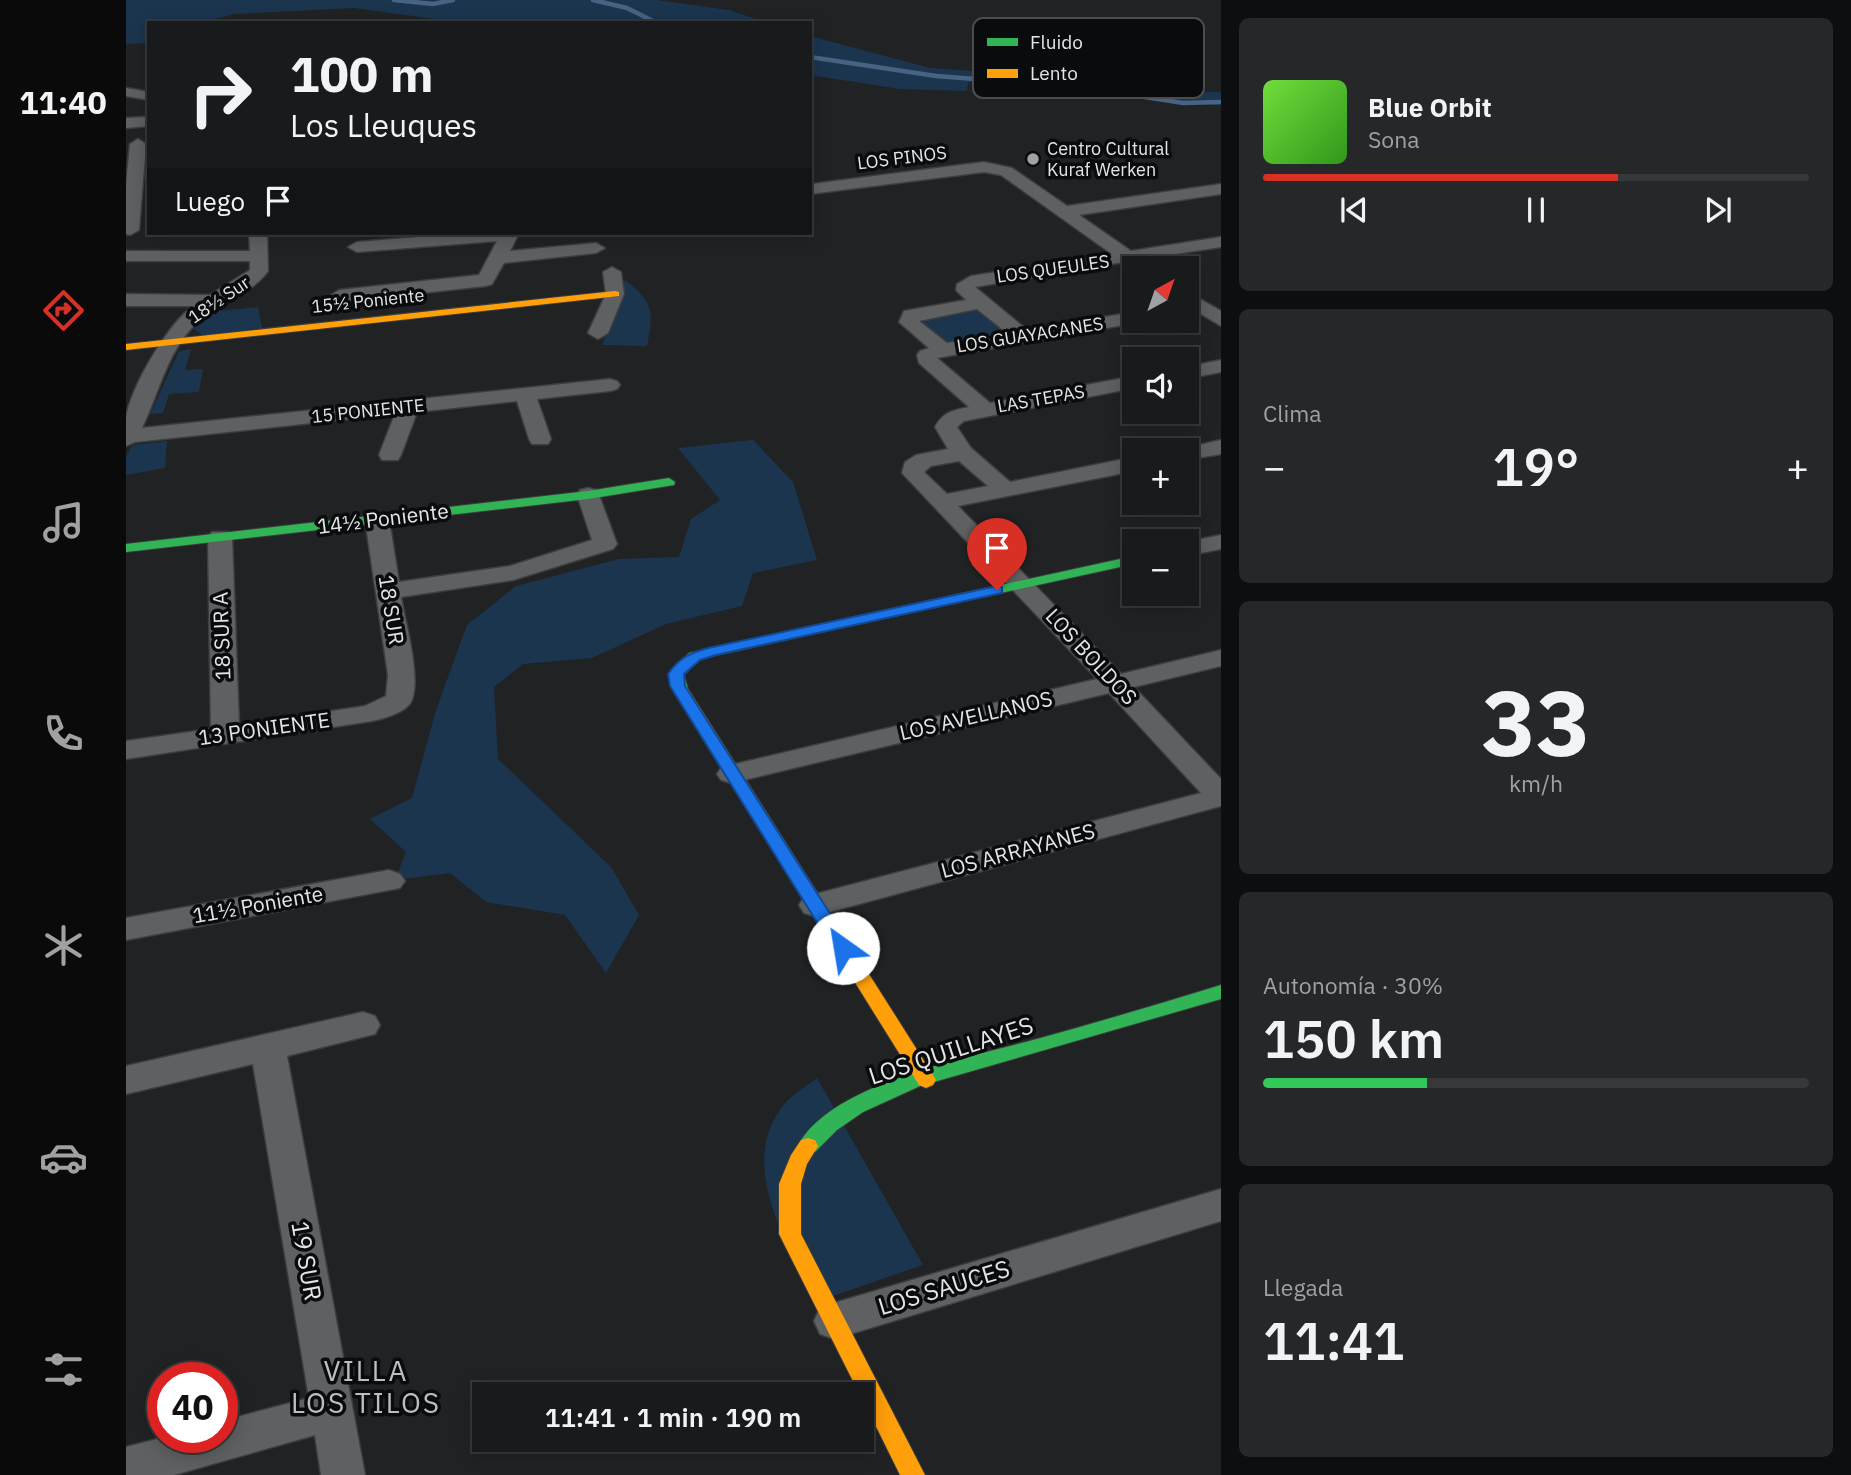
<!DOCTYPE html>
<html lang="es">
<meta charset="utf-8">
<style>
:root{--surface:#181a1b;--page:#252728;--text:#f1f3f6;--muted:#9fa1a3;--line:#36383a;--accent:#d93025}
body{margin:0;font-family:"IBM Plex Sans",sans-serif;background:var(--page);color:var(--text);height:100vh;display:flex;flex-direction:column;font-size:26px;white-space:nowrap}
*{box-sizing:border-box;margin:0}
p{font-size:23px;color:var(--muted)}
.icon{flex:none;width:38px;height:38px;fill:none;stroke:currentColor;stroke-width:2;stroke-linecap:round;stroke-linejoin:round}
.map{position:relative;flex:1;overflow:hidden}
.side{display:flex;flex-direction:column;gap:18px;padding:18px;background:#0d0e0f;width:630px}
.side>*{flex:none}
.banner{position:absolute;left:21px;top:21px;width:665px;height:214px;border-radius:0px;box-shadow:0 4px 18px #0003,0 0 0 2px var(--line);background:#181a1b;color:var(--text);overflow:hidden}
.needle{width:46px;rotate:40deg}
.buttons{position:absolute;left:996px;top:256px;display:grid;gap:14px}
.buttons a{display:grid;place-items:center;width:77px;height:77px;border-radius:0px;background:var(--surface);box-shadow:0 4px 18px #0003,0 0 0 2px var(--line);font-size:35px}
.speed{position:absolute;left:21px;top:1362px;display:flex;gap:14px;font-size:35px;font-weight:700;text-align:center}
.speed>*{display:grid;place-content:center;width:91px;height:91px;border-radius:50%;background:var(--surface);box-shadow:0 4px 18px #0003,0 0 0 2px var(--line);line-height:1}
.speed .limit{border:10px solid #d22;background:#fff;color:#111}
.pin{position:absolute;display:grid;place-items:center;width:60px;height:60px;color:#fff;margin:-72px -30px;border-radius:50% 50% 50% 0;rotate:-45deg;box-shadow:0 0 7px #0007}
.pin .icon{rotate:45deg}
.me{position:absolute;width:77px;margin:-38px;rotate:328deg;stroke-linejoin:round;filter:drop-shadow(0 0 5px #0008)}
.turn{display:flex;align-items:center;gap:24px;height:147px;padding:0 28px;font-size:32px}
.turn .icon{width:91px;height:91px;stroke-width:2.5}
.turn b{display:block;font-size:49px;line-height:60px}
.then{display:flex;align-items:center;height:66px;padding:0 28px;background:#0003;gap:14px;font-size:26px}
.big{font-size:52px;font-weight:600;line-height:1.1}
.side .tile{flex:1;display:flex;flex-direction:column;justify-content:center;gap:10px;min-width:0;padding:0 24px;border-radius:10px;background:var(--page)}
.side .dial{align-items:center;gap:0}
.dial b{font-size:91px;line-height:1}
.song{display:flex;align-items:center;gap:21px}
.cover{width:84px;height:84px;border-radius:10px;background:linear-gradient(135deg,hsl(100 70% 55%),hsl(110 70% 35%))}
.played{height:7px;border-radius:4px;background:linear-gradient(90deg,var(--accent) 65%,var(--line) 65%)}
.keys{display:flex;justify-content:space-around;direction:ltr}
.heat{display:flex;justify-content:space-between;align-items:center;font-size:38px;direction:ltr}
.charge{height:10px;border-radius:5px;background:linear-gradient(90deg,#34c759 30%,var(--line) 0)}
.trip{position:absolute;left:346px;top:1382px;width:402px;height:70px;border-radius:0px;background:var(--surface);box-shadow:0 4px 18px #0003,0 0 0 2px var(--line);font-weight:600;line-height:70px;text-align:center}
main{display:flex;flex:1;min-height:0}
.dock{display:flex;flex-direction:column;width:126px;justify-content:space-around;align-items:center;background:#0a0a0b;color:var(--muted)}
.dock .icon{width:49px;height:49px}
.dock .on{color:var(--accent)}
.dock b{font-size:32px;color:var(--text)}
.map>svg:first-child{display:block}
.green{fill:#1b354f}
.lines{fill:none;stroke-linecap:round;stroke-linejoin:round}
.stream{stroke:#466482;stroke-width:4.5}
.street-casing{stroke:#3c3d3e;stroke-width:3}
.fast-casing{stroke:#3c3d3e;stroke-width:2}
.slow-casing{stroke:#3c3d3e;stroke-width:2}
.street{fill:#5f6061;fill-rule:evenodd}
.fast{fill:#30b455;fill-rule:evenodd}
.slow{fill:#ff9f0a;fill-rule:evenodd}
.route{fill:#1a73e8;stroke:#114b97;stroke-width:2}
.poi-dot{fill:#9fa1a3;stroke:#0a0b0c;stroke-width:2.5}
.labels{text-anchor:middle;stroke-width:7;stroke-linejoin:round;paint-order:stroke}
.far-poi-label{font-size:18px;fill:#e3e5e7;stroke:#0a0b0c;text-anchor:start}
.far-street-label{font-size:18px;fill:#e3e5e7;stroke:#0a0b0c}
.street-label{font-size:21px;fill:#e3e5e7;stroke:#0a0b0c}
.near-street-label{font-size:24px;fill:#e3e5e7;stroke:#0a0b0c}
.near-neighbourhood-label{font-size:28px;letter-spacing:2px;fill:#bbbfc3;stroke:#0a0b0c}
.key{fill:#0a0b0c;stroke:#4b4c4e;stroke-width:2}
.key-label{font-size:19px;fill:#e3e5e7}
</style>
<main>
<nav class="dock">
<b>11:40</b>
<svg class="icon on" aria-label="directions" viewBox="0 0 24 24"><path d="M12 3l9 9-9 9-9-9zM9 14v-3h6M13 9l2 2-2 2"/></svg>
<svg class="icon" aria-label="music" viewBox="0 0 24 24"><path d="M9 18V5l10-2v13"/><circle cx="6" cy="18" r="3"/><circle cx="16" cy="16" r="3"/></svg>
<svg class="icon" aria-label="phone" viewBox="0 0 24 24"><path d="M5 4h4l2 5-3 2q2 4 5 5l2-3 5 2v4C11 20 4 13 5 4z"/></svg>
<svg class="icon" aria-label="climate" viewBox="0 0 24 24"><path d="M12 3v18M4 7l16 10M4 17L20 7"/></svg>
<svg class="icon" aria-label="car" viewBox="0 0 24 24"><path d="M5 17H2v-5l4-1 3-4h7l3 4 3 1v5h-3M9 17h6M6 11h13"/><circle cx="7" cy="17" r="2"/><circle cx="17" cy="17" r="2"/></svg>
<svg class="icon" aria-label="filters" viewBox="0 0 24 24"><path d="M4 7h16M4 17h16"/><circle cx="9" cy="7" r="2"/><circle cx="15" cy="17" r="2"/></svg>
</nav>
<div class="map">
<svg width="1095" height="1475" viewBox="0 0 1095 1475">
<rect width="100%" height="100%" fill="#202224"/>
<g class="green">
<path d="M0,0h531l72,10 39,13h-304l-110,-15 -119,6 -35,9h-51v20l-23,1z"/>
<path d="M684,36l120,32 157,11 75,12 59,1v13l-61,-3 -75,-13 -116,-7 -3,9 -66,-2 -90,-14z"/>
<path d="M499,280c28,22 29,31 22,66l-45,-1z"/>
<path d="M854,303l43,34 -80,13 -32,-35z"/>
<path d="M132,307l4,21 -59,8 -9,-7 15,-17z"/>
<path d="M65,349l-6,21 18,-1 -4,23 -30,2 -6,19 -13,1 29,-63z"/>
<path d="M627,440l40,42 24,78 -64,13 -11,33 -76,18 -74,34 -69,6 -29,23 4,72 113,108 28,48 -33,58 -41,-58 -79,-13 -36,-29 -55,7 11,-28 -36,-33 42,-21 24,-88 31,-85 49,-39 103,-27 60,-2 12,-38 29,-19 -42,-52z"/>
<path d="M41,441l-2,27 -39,7v-18l6,-12z"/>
<path d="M691,1078l106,187 -108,37c-27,-61 -82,-140 -28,-201 9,-9 21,-16 30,-23z"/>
</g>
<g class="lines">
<g class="stream">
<path d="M268,0l39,4 20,-4"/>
<path d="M467,0l34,8 30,15"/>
<path d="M684,57l126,19 147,11 100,16 38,-1"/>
</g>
<g class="street-casing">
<g id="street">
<path d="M0,88l23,4v8l-23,-4z"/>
<path d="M23,117v9l-23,2v-10z"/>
<path d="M12,139l8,5 -7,86 -9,5 -4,-1v-49l4,-41z"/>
<path d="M858,162l28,6 55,38 154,-22v10l-142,21 52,36 90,-14v10l-77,12 9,9 -19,1 -10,-7 -149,25 52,43 107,-18v8h8l-1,2 -204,36 53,45 144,-27v12l-170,33 -7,6 14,21 39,34 124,-25v14l-176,35 163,168 100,-24v16l-87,21 87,92v27l-406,110 -11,-3 -5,-8 5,-8 397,-104 -92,-100 -378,90 -10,-3 -4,-6 4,-6 10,-3 366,-86 -195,-206 3,-11 11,-7 32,-6 -13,-22c8,-15 19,-17 34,-20l-50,-44 -2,-8 3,-4 9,-3 -30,-26 5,-11 62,-11 -10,-10 1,-6 14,-8 141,-22 -111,-79 -17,-3 -174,22 2,-10zM851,309l30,24 -60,10 -28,-22zM833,461l29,25 -41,8 -23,-22 7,-6z"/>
<path d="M123,233h18l1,38c-16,23 -46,29 -66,47 -34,28 -42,73 -60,110l468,-49 7,2 3,4 -3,4 -7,2 -73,8 14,40 -3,5h-16l-3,-5 -12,-38 -100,11 -16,43 -3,5h-16l-3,-5 16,-41 -260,28 -9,4c0,-9 0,-19 0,-28 5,-31 41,-93 67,-112h-67v-12l84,1 40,-25v-9h-124v-10h124z"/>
<path d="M344,233h49l-9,18 86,-8 9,5 -9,5 -92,10 -12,21 -6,2 -147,16 -9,-6 9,-6 140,-15 18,-34 -140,11 -9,-5 9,-5z"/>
<path d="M486,267l9,5 3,22 -16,39 -10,6 -10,-6 18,-39 -3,-22z"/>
<path d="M1060,291l35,20v15l-35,-21z"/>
<path d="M1095,360v12l-35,7v-12z"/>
<path d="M1095,440v14l-35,6v-10h-9z"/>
<path d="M462,488l8,2 3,5 18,49 -4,5 -100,31 -112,17c4,24 21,83 10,105 -5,10 -28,17 -39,19l-246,38v-18l85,-12 -3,-192 4,-5h16l4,5 7,188 126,-19 21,-10 2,-21 -23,-156 4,-5h16l4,5 10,63 111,-16 82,-26 -15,-45 3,-5z"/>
<path d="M1095,535v14l-35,7v-14z"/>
<path d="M263,870l11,4 5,7 -5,7 -274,52v-22z"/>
<path d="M237,1012l12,4 5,9 -5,9 -88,22 78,419h-44l-6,-40 -141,40h-48v-28l39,-10h57v-16l87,-23 -56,-334 -127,30v-28z"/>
<path d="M1095,1189v32l-387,118 -14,-5 -6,-13 6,-13 14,-5z"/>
</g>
</g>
<g class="fast-casing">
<g id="fast">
<path d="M543,478l6,4 -1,3 -86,14 -462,53v-8l462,-53z"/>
<path d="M1008,556v8l-435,95 -15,16 4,14 -3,3 -5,2 -8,-5 -3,-15 20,-21z"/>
<path d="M1095,985v14l-301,87 -57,26 -26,18 -22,22 -7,2 -7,-2 -3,-6c32,-63 175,-89 239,-107 61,-17 123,-35 184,-54z"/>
</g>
</g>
<g class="slow-casing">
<g id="slow">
<path d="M489,291l4,1v4l-493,54v-6z"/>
<path d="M554,684l8,5 245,386 3,5 -3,5 -7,3 -7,-3 -247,-396z"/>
<path d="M682,1138l7,2 3,6 -11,18 -6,20v50l124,241h-25l-37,-75v-5h-3l-81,-161v-50l12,-29 10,-15z"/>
</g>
</g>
<use href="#street" class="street"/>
<use href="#fast" class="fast"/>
<use href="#slow" class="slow"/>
</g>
<path class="route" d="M871,586l5,1v6l-286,62 -16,5 -16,14 1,12 167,262 -3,5h-13l-166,-267 -2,-12c11,-16 22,-21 40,-26z"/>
<circle class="poi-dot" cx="907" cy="159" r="7"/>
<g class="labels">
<g class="far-poi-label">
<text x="921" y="155">Centro Cultural<tspan x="921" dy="21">Kuraf Werken</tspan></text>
</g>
<g class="far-street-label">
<text transform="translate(776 158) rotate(-7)" y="6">LOS PINOS</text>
<text transform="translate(927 269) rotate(-8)" y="6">LOS QUEULES</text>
<text transform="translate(93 300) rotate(-34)" y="6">18½ Sur</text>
<text transform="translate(242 301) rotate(-6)" y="6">15½ Poniente</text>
<text transform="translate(904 335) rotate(-9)" y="6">LOS GUAYACANES</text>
<text transform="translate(915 399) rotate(-10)" y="6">LAS TEPAS</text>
<text transform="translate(242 411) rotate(-6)" y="6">15 PONIENTE</text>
</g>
<g class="street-label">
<text transform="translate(257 519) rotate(-7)" y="7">14½ Poniente</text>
<text transform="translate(265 610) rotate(81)" y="7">18 SUR</text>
<text transform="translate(96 636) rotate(-92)" y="7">18 SUR A</text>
<text transform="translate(965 657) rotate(47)" y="7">LOS BOLDOS</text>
<text transform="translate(850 716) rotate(-13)" y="7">LOS AVELLANOS</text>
<text transform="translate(138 729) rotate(-8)" y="7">13 PONIENTE</text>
<text transform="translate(892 851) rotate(-15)" y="7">LOS ARRAYANES</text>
<text transform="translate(132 905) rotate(-10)" y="7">11½ Poniente</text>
</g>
<g class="near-street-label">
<text transform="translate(825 1051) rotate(-18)" y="8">LOS QUILLAYES</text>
<text transform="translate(180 1261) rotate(80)" y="8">19 SUR</text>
<text transform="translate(818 1288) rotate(-17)" y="8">LOS SAUCES</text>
</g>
<g class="near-neighbourhood-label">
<text x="240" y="1381">VILLA<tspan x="240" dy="32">LOS TILOS</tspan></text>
</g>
</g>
<rect x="847" y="18" width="231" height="80" rx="10" class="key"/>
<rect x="861" y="38" width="31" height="8" fill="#30b455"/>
<rect x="861" y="69" width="31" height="9" fill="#ff9f0a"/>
<g class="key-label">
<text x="904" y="49">Fluido</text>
<text x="904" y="80">Lento</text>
</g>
</svg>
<div class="buttons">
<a><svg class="needle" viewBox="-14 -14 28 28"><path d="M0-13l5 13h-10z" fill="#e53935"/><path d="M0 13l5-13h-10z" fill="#9fa1a3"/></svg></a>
<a><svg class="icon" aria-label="sound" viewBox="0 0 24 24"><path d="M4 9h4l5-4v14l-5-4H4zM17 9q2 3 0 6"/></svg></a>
<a>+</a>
<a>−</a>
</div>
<div class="speed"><div class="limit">40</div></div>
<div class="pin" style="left:871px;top:590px;background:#d93025"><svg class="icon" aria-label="arrive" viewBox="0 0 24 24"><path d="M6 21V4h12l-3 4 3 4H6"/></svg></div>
<svg class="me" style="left:717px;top:948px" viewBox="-20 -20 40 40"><circle r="19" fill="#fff"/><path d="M0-13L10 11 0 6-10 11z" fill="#1a73e8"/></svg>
<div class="trip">11:41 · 1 min · 190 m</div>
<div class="banner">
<div class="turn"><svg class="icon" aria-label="right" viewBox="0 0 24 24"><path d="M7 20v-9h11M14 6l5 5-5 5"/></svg><div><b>100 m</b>Los Lleuques</div></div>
<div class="then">Luego<svg class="icon" aria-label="arrive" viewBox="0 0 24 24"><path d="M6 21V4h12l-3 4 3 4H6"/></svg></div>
</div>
</div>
<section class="side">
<div class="tile">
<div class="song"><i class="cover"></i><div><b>Blue Orbit</b><p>Sona</p></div></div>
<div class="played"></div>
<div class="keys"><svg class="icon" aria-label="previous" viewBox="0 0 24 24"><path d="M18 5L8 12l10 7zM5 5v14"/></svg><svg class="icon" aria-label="pause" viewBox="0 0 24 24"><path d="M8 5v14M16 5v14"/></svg><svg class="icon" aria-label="next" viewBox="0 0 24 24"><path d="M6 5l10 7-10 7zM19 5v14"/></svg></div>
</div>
<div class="tile"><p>Clima</p>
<div class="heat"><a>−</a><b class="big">19°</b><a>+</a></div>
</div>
<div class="tile dial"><b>33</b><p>km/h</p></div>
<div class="tile"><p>Autonomía · 30%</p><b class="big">150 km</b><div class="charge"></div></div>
<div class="tile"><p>Llegada</p><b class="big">11:41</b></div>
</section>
</main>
